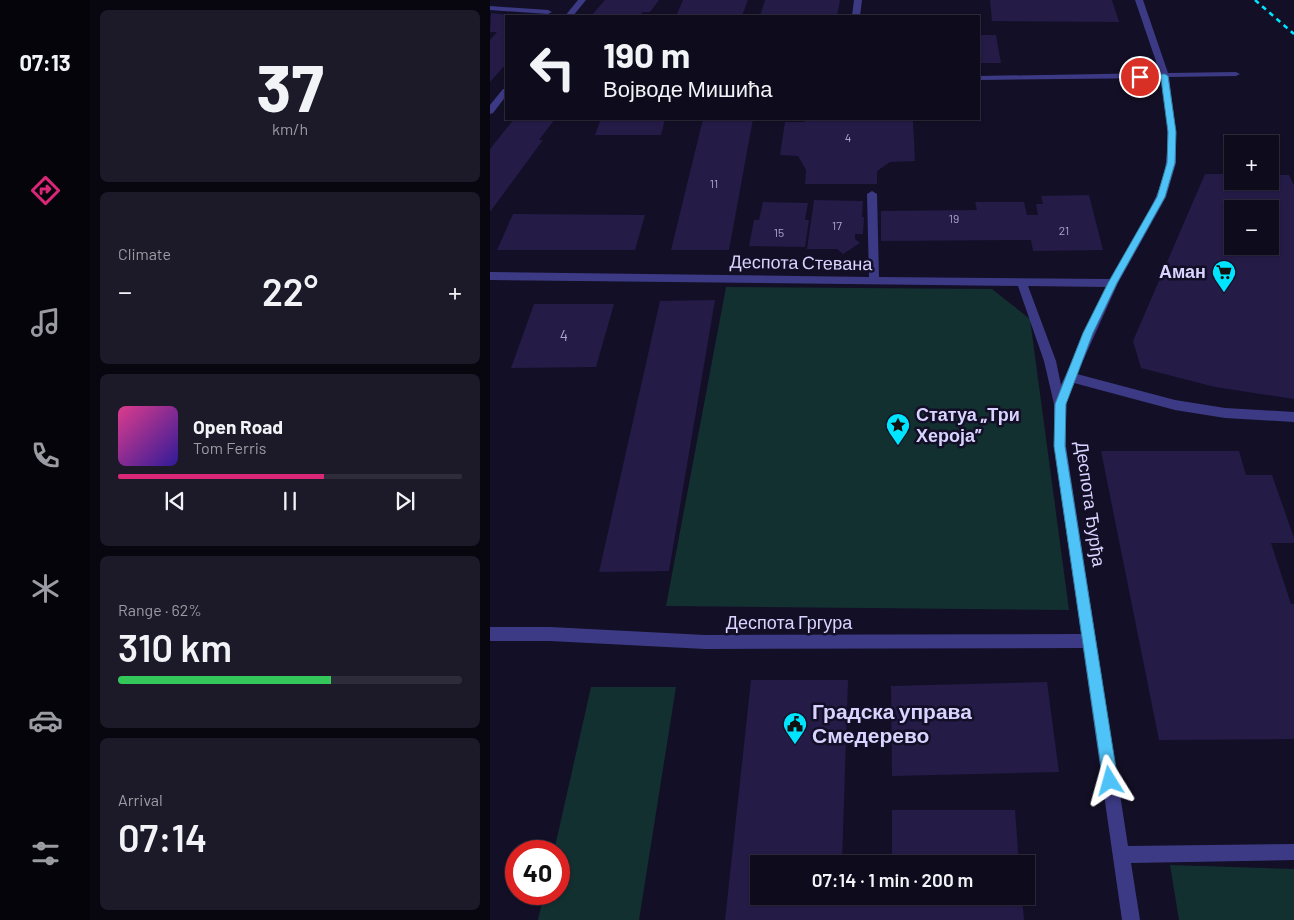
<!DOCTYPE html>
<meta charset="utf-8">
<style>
:root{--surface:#0e0b1c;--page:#1c1929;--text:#f1f3f6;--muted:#9b9ba3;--line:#2e2b3b;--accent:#db2777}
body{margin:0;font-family:Barlow,sans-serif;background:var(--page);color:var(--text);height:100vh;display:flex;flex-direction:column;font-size:19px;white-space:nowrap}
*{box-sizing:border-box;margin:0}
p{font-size:16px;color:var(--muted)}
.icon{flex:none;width:28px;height:28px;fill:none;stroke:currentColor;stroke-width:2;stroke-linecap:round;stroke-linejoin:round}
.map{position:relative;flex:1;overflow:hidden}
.details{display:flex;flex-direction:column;gap:10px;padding:10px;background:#08060f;width:400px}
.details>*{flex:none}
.hud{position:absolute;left:15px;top:15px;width:475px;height:105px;border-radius:0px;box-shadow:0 1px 4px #0004,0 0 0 1px var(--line);background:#0e0b1c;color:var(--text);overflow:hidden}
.buttons{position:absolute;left:734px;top:135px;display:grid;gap:10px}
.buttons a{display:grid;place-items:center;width:55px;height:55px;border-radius:0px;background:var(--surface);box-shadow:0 1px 4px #0004,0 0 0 1px var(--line);font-size:25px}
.speed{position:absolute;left:15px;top:840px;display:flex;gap:10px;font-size:25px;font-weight:700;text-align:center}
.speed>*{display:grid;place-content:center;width:65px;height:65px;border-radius:50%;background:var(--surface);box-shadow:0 1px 4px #0004,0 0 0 1px var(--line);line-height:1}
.speed .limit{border:8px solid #d22;background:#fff;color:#111}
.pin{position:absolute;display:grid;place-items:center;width:42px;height:42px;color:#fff;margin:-21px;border:2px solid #fff;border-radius:50%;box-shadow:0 1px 5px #0007}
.me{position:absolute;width:55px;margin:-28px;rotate:352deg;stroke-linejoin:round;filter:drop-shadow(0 0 4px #0008)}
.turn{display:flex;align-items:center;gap:18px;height:105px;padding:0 15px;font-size:22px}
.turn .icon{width:65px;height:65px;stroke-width:2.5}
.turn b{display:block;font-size:35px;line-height:42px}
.big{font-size:38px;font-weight:600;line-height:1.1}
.details .card{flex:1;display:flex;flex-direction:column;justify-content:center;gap:8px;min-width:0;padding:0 18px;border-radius:8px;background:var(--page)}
.details .dial{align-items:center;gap:0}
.dial b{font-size:65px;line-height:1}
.song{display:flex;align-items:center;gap:15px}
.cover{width:60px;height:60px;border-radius:8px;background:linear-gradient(135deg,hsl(330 70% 55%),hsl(250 70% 35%))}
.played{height:5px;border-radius:2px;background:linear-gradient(90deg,var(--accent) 60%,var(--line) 60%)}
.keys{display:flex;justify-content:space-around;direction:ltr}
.heat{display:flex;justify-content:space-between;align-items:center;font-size:28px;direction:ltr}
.charge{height:8px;border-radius:4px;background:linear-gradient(90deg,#34c759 62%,var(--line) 0)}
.trip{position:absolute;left:260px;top:855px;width:285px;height:50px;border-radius:0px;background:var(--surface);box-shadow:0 1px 4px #0004,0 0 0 1px var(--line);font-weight:600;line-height:50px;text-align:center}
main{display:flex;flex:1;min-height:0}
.tab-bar{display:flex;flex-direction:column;width:90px;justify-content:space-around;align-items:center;background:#06040b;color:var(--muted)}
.tab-bar .icon{width:35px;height:35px}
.tab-bar .selected{color:var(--accent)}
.tab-bar b{font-size:22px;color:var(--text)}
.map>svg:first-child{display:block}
.green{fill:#12302f}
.building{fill:#241b47;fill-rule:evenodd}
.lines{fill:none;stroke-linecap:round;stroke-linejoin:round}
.minor{fill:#3d3a85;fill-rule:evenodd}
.rail{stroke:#00e5ff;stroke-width:2.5;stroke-dasharray:5 4.5;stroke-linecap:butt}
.route{fill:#4fc3f7;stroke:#337fa1}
.labels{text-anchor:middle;stroke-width:5;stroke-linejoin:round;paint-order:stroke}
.far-number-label{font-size:12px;fill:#aca6d1}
.number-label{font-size:15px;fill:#aca6d1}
.street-label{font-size:18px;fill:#d9d4ff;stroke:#130f26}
.poi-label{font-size:18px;font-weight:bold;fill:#d9d4ff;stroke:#130f26;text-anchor:end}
.near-poi-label{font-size:21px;font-weight:bold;fill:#d9d4ff;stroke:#130f26;text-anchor:start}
</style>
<main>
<nav class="tab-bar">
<b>07:13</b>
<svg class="icon selected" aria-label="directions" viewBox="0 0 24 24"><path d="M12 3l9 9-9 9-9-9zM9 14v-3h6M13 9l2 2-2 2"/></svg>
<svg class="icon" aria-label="music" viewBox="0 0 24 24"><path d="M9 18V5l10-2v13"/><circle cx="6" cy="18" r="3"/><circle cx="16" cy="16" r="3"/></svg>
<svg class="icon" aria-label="phone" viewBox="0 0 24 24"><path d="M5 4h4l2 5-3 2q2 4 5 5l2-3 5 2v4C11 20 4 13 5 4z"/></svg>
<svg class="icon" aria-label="climate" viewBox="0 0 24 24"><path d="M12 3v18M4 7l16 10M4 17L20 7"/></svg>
<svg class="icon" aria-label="car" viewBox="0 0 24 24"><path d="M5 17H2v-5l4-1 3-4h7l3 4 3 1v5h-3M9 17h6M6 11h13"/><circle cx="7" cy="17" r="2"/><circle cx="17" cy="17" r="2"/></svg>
<svg class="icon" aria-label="filters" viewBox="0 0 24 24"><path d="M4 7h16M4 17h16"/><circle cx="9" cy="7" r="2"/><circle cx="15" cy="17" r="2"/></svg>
</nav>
<section class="details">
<div class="card dial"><b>37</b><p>km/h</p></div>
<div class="card"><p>Climate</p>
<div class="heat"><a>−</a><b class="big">22°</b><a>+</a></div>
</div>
<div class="card">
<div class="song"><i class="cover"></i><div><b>Open Road</b><p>Tom Ferris</p></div></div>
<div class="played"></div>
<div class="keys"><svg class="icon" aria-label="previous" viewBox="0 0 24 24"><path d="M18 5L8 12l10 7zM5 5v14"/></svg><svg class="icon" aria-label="pause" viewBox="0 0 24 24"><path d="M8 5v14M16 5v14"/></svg><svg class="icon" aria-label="next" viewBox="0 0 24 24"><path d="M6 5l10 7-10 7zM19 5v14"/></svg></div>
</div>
<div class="card"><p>Range · 62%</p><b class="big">310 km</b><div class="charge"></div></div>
<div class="card"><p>Arrival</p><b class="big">07:14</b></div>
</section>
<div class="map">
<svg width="804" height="920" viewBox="0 0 804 920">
<rect width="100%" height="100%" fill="#130f26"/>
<g class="green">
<path d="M236,287l266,2 38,30 39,291 -403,-4z"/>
<path d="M101,687h85l-37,233h-101l6,-26h15v-43h-5z"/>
<path d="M680,865l124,4v51h-115z"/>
</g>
<g class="building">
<path d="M115,0h54l-9,12h-7l-4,4h-48z"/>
<path d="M193,0h65l-6,16h-66z"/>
<path d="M275,0h75l-3,16h-77z"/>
<path d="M500,0h122l7,22 -127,-1z"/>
<path d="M1,13l20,2 -5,1v48l-16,18v-42l7,-8h-7z"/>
<path d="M489,35h17l5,28h-22z"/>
<path d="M24,119h41l-16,21h4l-53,72v-63z"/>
<path d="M111,119h64l-4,16h-66z"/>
<path d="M213,119h50l-24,131h-58z"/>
<path d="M317,119h78l4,2h24l2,40 -25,1 -13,9v13h-72l1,-14 -8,-14 -18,-1 5,-33h19z"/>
<path d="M715,174h27v7h38v-6h19l5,10v214l-79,-12 -74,-19 -8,-27zM742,209h38v37h-38z"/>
<path d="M599,195l14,55 -70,1 -2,-11 -150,1v-30l96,-1 -2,-8h49l3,13h11l-2,-11h7l-2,-8z"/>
<path d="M324,200l49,1 -1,16h2l-1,17h-8v5l5,4 -17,11 -6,-5h-30z"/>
<path d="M273,202l45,1 -3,17h4l-4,27 -56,-1 5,-26h5z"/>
<path d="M23,214l132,1 -10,35h-138z"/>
<path d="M225,300l-46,271 -70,1 61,-271z"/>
<path d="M44,304h80l-18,63 -85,1z"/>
<path d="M611,451h138l7,24h26l22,63v5h-23l20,61h3v135l-135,1z"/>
<path d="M261,680h97l-6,182h50v-52h123l4,54h-260v32h263l2,24h-299z"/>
<path d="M557,682l12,90 -167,4 -1,-90z"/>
</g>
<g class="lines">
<g class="minor">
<path d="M88,0h8l-13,16h-8z"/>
<path d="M364,0h8l-2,16h-8z"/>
<path d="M645,0h8l25,73 68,-1 4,2 -4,2 -67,1 7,55v31l-10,34 -48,86 -41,91 98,26 50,8 69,4v10l-69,-4 -50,-8 -101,-27 -8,21v42l62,400 166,-2v16l-163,3 9,57h-18l-39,-272 -378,1 -155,-8h-60v-14h60l155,8 376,-1 -27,-188v-42l-10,-43 -26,-75 -528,-6v-8l379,5 -2,-83 5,-3 5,3 2,83 231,2c19,-34 51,-78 56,-117 4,-27 0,-57 -5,-84l-182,2v-4l181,-3zM538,286l78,1 -45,98 -5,-24z"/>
<path d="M0,6l58,4 4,2 -4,2 -58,-4z"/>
<path d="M13,89h3v7l-13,17 -3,1v-9z"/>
</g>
<path class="rail" d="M765,0l39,34"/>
</g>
<path class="route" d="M675,74l3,2 8,56 -1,31 -10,34 -48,86 -24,50 -27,71 -1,42 53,335 -3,5 -5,2 -5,-2 -2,-5 -49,-335 1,-42 28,-71 25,-50 49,-86 10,-34 1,-31 -7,-53h-21l-4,-2 4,-2z"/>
<defs>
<g id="supermarket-pin" transform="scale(1.25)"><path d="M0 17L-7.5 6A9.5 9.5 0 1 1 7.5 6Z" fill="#00e5ff" stroke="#130f26"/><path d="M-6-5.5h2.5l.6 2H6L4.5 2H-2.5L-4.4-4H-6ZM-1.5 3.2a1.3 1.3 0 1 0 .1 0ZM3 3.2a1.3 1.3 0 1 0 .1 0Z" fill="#111"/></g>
<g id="sight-pin" transform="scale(1.25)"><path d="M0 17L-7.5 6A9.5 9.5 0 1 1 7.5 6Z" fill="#00e5ff" stroke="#130f26"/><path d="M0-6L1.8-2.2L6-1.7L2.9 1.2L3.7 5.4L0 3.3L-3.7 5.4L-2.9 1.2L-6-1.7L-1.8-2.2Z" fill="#111"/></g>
<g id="civic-pin" transform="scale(1.25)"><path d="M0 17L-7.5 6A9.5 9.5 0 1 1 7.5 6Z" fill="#00e5ff" stroke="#130f26"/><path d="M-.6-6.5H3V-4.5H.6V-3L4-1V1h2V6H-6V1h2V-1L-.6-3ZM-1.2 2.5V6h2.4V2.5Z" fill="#111"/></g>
</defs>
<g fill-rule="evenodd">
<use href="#supermarket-pin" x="734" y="272"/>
<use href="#sight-pin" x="408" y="425"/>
<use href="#civic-pin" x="305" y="724"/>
</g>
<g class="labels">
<g class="far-number-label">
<text x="358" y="142">4</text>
<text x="224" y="188">11</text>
<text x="464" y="223">19</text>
<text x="347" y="230">17</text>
<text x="574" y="235">21</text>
<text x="289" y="237">15</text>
</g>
<g class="number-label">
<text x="74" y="341">4</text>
</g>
<g class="street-label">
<text transform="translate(311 263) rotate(1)" y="6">Деспота Стевана</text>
<text transform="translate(600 504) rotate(82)" y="6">Деспота Ђурђа</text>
<text x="299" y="629">Деспота Гргура</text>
</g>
<g class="poi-label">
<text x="716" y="278">Аман</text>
<text x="426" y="421" text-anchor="start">Статуа „Три<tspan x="426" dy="21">Хероја”</tspan></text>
</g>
<g class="near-poi-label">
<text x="322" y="719">Градска управа<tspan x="322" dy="24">Смедерево</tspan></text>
</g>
</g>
</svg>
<div class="buttons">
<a>+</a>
<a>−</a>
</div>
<div class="speed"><div class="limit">40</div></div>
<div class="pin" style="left:650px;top:77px;background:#d93025"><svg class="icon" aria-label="arrive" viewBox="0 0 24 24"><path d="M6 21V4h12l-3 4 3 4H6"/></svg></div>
<svg class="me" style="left:620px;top:781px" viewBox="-20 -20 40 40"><path d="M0-17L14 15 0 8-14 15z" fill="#4fc3f7" stroke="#fff" stroke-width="4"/></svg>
<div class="trip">07:14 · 1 min · 200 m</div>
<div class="hud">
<div class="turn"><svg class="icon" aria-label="left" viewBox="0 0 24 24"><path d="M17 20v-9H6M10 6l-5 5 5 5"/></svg><div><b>190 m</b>Војводе Мишића</div></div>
</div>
</div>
</main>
